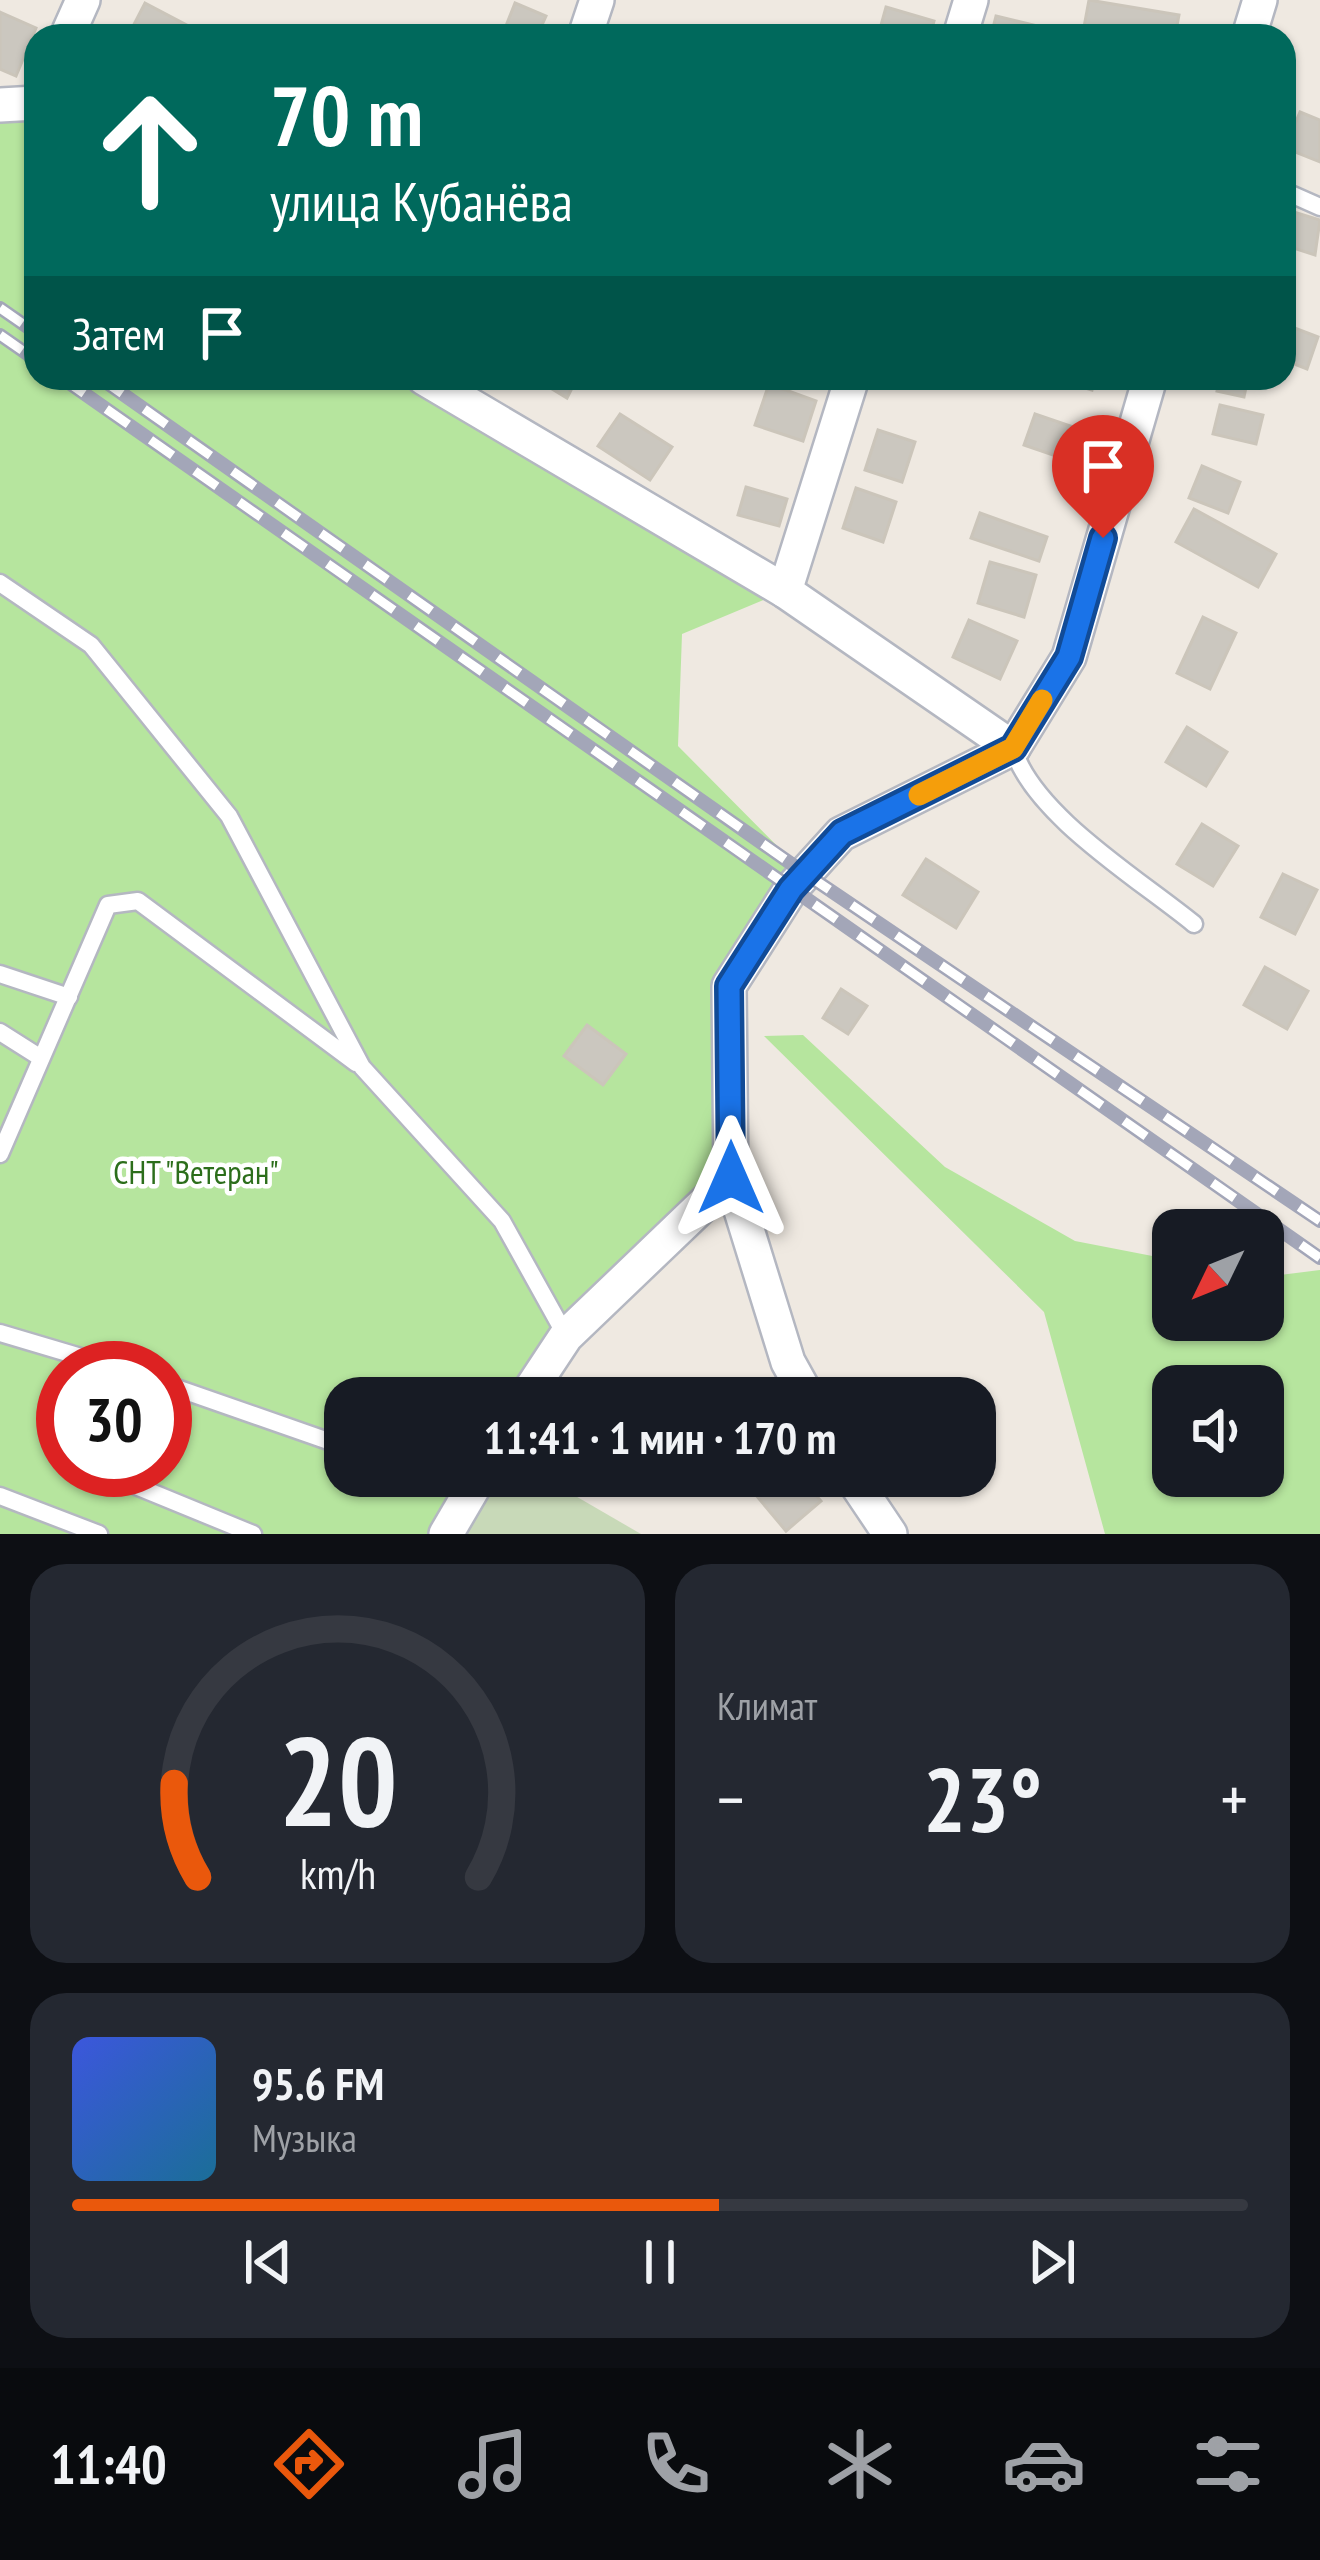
<!DOCTYPE html>
<html lang="ru">
<meta charset="utf-8">
<style>
:root{--surface:#171b24;--page:#242831;--text:#f1f3f6;--muted:#9ea1a6;--line:#363941;--accent:#ea580c}
body{margin:0;font-family:"PT Sans Narrow",sans-serif;background:var(--page);color:var(--text);height:100vh;display:flex;flex-direction:column;font-size:45px;white-space:nowrap}
*{box-sizing:border-box;margin:0}
p{font-size:39px;color:var(--muted)}
.icon{flex:none;width:66px;height:66px;fill:none;stroke:currentColor;stroke-width:2;stroke-linecap:round;stroke-linejoin:round}
.map{position:relative;height:1534px;overflow:hidden}
.panel{display:flex;flex-direction:column;gap:30px;padding:30px;background:#0d0f14;flex:1}
.panel>*{flex:none}
.hud{position:absolute;left:24px;top:24px;width:1272px;height:366px;border-radius:36px;box-shadow:0 3px 9px #0004;background:#00695c;color:#fff;overflow:hidden}
.needle{width:78px;rotate:227deg}
.controls{position:absolute;left:1152px;top:1209px;display:grid;gap:24px}
.controls a{display:grid;place-items:center;width:132px;height:132px;border-radius:24px;background:var(--surface);box-shadow:0 3px 9px #0004;font-size:60px}
.speed{position:absolute;left:36px;top:1341px;display:flex;gap:24px;font-size:60px;font-weight:700;text-align:center}
.speed>*{display:grid;place-content:center;width:156px;height:156px;border-radius:50%;background:var(--surface);box-shadow:0 3px 9px #0004;line-height:1}
.speed .limit{border:18px solid #d22;background:#fff;color:#111}
.pin{position:absolute;display:grid;place-items:center;width:102px;height:102px;color:#fff;margin:-123px -51px;border-radius:50% 50% 50% 0;rotate:-45deg;box-shadow:0 0 12px #0007}
.pin .icon{rotate:45deg}
.me{position:absolute;width:132px;margin:-66px;rotate:0deg;stroke-linejoin:round;filter:drop-shadow(0 0 9px #0008)}
.turn{display:flex;align-items:center;gap:42px;height:252px;padding:0 48px;font-size:54px}
.turn .icon{width:156px;height:156px;stroke-width:2.5}
.turn b{display:block;font-size:84px;line-height:102px}
.then{display:flex;align-items:center;height:114px;padding:0 48px;background:#0003;gap:24px;font-size:45px}
.big{font-size:90px;font-weight:800;line-height:1.1}
.panel .card{flex:1;display:flex;flex-direction:column;justify-content:center;gap:18px;min-width:0;padding:0 42px;border-radius:36px;background:var(--page)}
.panel .dial{align-items:center;gap:0}
.dial svg{height:312px;overflow:visible;fill:none;stroke:var(--line);stroke-width:7;stroke-linecap:round;text-anchor:middle}
.dial text{fill:var(--text);stroke:none}
.song{display:flex;align-items:center;gap:36px}
.cover{width:144px;height:144px;border-radius:18px;background:linear-gradient(135deg,hsl(230 70% 55%),hsl(200 70% 35%))}
.played{height:12px;border-radius:6px;background:linear-gradient(90deg,var(--accent) 55%,var(--line) 55%)}
.keys{display:flex;justify-content:space-around;direction:ltr}
.heat{display:flex;justify-content:space-between;align-items:center;font-size:66px;direction:ltr}
.panel .tiles{flex:1;display:grid;gap:30px;grid-template-columns:1fr 1fr}
.card:last-child{grid-column:span 2}
.trip{position:absolute;left:324px;top:1377px;width:672px;height:120px;border-radius:36px;background:var(--surface);box-shadow:0 3px 9px #0004;font-weight:800;line-height:120px;text-align:center}
.menu{display:flex;height:192px;justify-content:space-around;align-items:center;background:#090b0e;color:var(--muted)}
.menu .icon{width:84px;height:84px}
.menu .selected{color:var(--accent)}
.menu b{font-size:54px;color:var(--text)}
.map>svg:first-child{display:block}
.green{fill:#b6e59e;fill-rule:evenodd}
.cemetery{fill:#c8d9b8}
.building{fill:#cbc7bf;stroke:#cbc5ba;stroke-width:3}
.lines{fill:none;stroke-linecap:round;stroke-linejoin:round}
.service-casing{stroke:#b4b7c1;stroke-width:21}
.minor-casing{stroke:#b4b7c1;stroke-width:38}
.service{stroke:#fff;stroke-width:16}
.minor{stroke:#fff;stroke-width:33}
.rail-casing{stroke:#a3a6b8;stroke-width:14}
.rail{stroke:#fff;stroke-width:9;stroke-dasharray:27;stroke-linecap:butt}
.route-casing{stroke:#114b97;stroke-width:30}
.route{stroke:#1a73e8;stroke-width:21}
.slow{stroke:#f59e0b;stroke-width:21}
.labels{text-anchor:middle;stroke-width:9;stroke-linejoin:round;paint-order:stroke}
.park-label{font-size:33px;fill:#2c6e1b;stroke:#fff}
</style>
<div class="map">
<svg width="1320" height="1534" viewBox="0 0 1320 1534">
<rect width="100%" height="100%" fill="#efe9e1"/>
<g class="green">
<path d="M36,103v275h388l361,213 -103,43 -4,112 125,126 -74,114 2,192 -206,220h-180v78h135l-34,58h-446v-1429zM63,1368h102v102h-102z"/>
<path d="M803,1035l142,132 130,74 98,19v60h90v-43l57,-7v264h-215l-61,-222 -280,-276zM1263,1386v90h-90v-90z"/>
</g>
<path class="cemetery" d="M480,1476h61l100,58h-195z"/>
<g class="building">
<path d="M1089,0l90,15 -4,21h-44l-47,-9z"/>
<path d="M145,3l51,27 -3,6h-65z"/>
<path d="M515,3l31,13 -9,20h-35z"/>
<path d="M886,7l48,14 -4,15h-52z"/>
<path d="M0,12l36,16 -20,48 -16,-7z"/>
<path d="M996,16l46,11 -3,9h-48z"/>
<path d="M1300,112l20,8v42l-35,-14z"/>
<path d="M1284,209l36,11 -5,35 -31,-10z"/>
<path d="M1284,324l34,13 -11,32 -23,-9z"/>
<path d="M534,378h43l-10,20z"/>
<path d="M1053,378h42l-3,12z"/>
<path d="M1220,378h28l-4,19 -27,-6z"/>
<path d="M769,384l47,17 -13,40 -48,-16z"/>
<path d="M1220,405l43,10 -7,29 -43,-10z"/>
<path d="M620,414l52,33 -22,33 -52,-34z"/>
<path d="M1035,414l41,14 -11,31 -41,-14z"/>
<path d="M878,430l37,12 -13,40 -37,-12z"/>
<path d="M1202,466l38,16 -12,31 -39,-15z"/>
<path d="M746,487l41,12 -8,27 -41,-11z"/>
<path d="M856,488l40,14 -13,40 -40,-14z"/>
<path d="M1194,509l82,45 -18,33 -82,-45z"/>
<path d="M980,513l67,24 -8,24 -68,-23z"/>
<path d="M990,562l46,13 -12,42 -46,-14z"/>
<path d="M1203,617l33,16 -26,56 -33,-16z"/>
<path d="M969,620l48,21 -17,38 -47,-22z"/>
<path d="M1187,727l40,25 -21,34 -40,-24z"/>
<path d="M1202,824l36,22 -25,40 -36,-22z"/>
<path d="M926,859l52,33 -22,36 -53,-33z"/>
<path d="M1283,874l34,16 -22,44 -34,-17z"/>
<path d="M1265,967l43,24 -21,38 -43,-24z"/>
<path d="M841,989l26,17 -19,28 -25,-16z"/>
<path d="M587,1025l39,29 -23,31 -39,-29z"/>
<path d="M777,1476h22l22,25 -35,30 -31,-37z"/>
</g>
<g class="lines">
<g class="service-casing">
<g id="service">
<path d="M1284,191l36,16"/>
<path d="M0,583l91,62 138,171 133,251 140,154 64,115"/>
<path d="M1013,748c20,67 126,131 181,176"/>
<path d="M0,974l69,23"/>
<path d="M0,1032l41,26"/>
<path d="M0,1154l108,-249 30,-4 218,162"/>
<path d="M0,1333l118,35"/>
<path d="M165,1384l169,59"/>
<path d="M97,1470l156,64"/>
<path d="M0,1496l99,38"/>
</g>
</g>
<g class="minor-casing">
<g id="minor">
<path d="M67,36l16,-36"/>
<path d="M585,36l12,-36"/>
<path d="M960,36l11,-36"/>
<path d="M1249,36l11,-36"/>
<path d="M0,105l36,-2"/>
<path d="M424,378l361,213 228,157"/>
<path d="M785,591l67,-213"/>
<path d="M525,1398l41,-62 165,-158"/>
<path d="M808,1398l-20,-36 -57,-184 -2,-192 62,-97 50,-55 172,-86 56,-91 81,-279"/>
<path d="M851,1476l39,58"/>
<path d="M446,1534l34,-58"/>
</g>
</g>
<use href="#service" class="service"/>
<use href="#minor" class="minor"/>
<g class="rail-casing">
<g id="rail">
<path d="M0,308l36,25"/>
<path d="M0,335l36,25"/>
<path d="M62,378l1258,880"/>
<path d="M100,378l703,494 517,349"/>
</g>
</g>
<use href="#rail" class="rail"/>
</g>
<g class="lines">
<g class="route-casing">
<path id="route" d="M731,1178l-2,-192 62,-97 51,-56 171,-85 56,-91 34,-119"/>
</g>
<use href="#route" class="route"/>
<path class="slow" d="M919,795l94,-47 29,-48"/>
</g>
<g class="labels">
<g class="park-label">
<text x="196" y="1184">СНТ "Ветеран"</text>
</g>
</g>
</svg>
<div class="controls">
<a><svg class="needle" viewBox="-14 -14 28 28"><path d="M0-13l5 13h-10z" fill="#e53935"/><path d="M0 13l5-13h-10z" fill="#9ea1a6"/></svg></a>
<a><svg class="icon" aria-label="sound" viewBox="0 0 24 24"><path d="M4 9h4l5-4v14l-5-4H4zM17 9q2 3 0 6"/></svg></a>
</div>
<div class="speed"><div class="limit">30</div></div>
<div class="pin" style="left:1103px;top:538px;background:#d93025"><svg class="icon" aria-label="arrive" viewBox="0 0 24 24"><path d="M6 21V4h12l-3 4 3 4H6"/></svg></div>
<svg class="me" style="left:731px;top:1178px" viewBox="-20 -20 40 40"><path d="M0-17L14 15 0 8-14 15z" fill="#1a73e8" stroke="#fff" stroke-width="4"/></svg>
<div class="trip">11:41 · 1 мин · 170 m</div>
<div class="hud">
<div class="turn"><svg class="icon" aria-label="ahead" viewBox="0 0 24 24"><path d="M12 20V5M6 11l6-6 6 6"/></svg><div><b>70 m</b>улица Кубанёва</div></div>
<div class="then">Затем<svg class="icon" aria-label="arrive" viewBox="0 0 24 24"><path d="M6 21V4h12l-3 4 3 4H6"/></svg></div>
</div>
</div>
<section class="panel">
<div class="tiles">
<div class="card dial"><svg viewBox="0 0 100 80">
<path d="M14 69A42 42 0 1 1 86 69"/>
<path d="M14 69A42 42 0 0 1 8 45" stroke="#ea580c"/>
<text x="50" y="56" font-size="32" font-weight="700">20</text>
<text x="50" y="72" font-size="11">km/h</text>
</svg></div>
<div class="card"><p>Климат</p>
<div class="heat"><a>−</a><b class="big">23°</b><a>+</a></div>
</div>
<div class="card">
<div class="song"><i class="cover"></i><div><b>95.6 FM</b><p>Музыка</p></div></div>
<div class="played"></div>
<div class="keys"><svg class="icon" aria-label="previous" viewBox="0 0 24 24"><path d="M18 5L8 12l10 7zM5 5v14"/></svg><svg class="icon" aria-label="pause" viewBox="0 0 24 24"><path d="M8 5v14M16 5v14"/></svg><svg class="icon" aria-label="next" viewBox="0 0 24 24"><path d="M6 5l10 7-10 7zM19 5v14"/></svg></div>
</div>
</div>
</section>
<nav class="menu">
<b>11:40</b>
<svg class="icon selected" aria-label="directions" viewBox="0 0 24 24"><path d="M12 3l9 9-9 9-9-9zM9 14v-3h6M13 9l2 2-2 2"/></svg>
<svg class="icon" aria-label="music" viewBox="0 0 24 24"><path d="M9 18V5l10-2v13"/><circle cx="6" cy="18" r="3"/><circle cx="16" cy="16" r="3"/></svg>
<svg class="icon" aria-label="phone" viewBox="0 0 24 24"><path d="M5 4h4l2 5-3 2q2 4 5 5l2-3 5 2v4C11 20 4 13 5 4z"/></svg>
<svg class="icon" aria-label="climate" viewBox="0 0 24 24"><path d="M12 3v18M4 7l16 10M4 17L20 7"/></svg>
<svg class="icon" aria-label="car" viewBox="0 0 24 24"><path d="M5 17H2v-5l4-1 3-4h7l3 4 3 1v5h-3M9 17h6M6 11h13"/><circle cx="7" cy="17" r="2"/><circle cx="17" cy="17" r="2"/></svg>
<svg class="icon" aria-label="filters" viewBox="0 0 24 24"><path d="M4 7h16M4 17h16"/><circle cx="9" cy="7" r="2"/><circle cx="15" cy="17" r="2"/></svg>
</nav>
